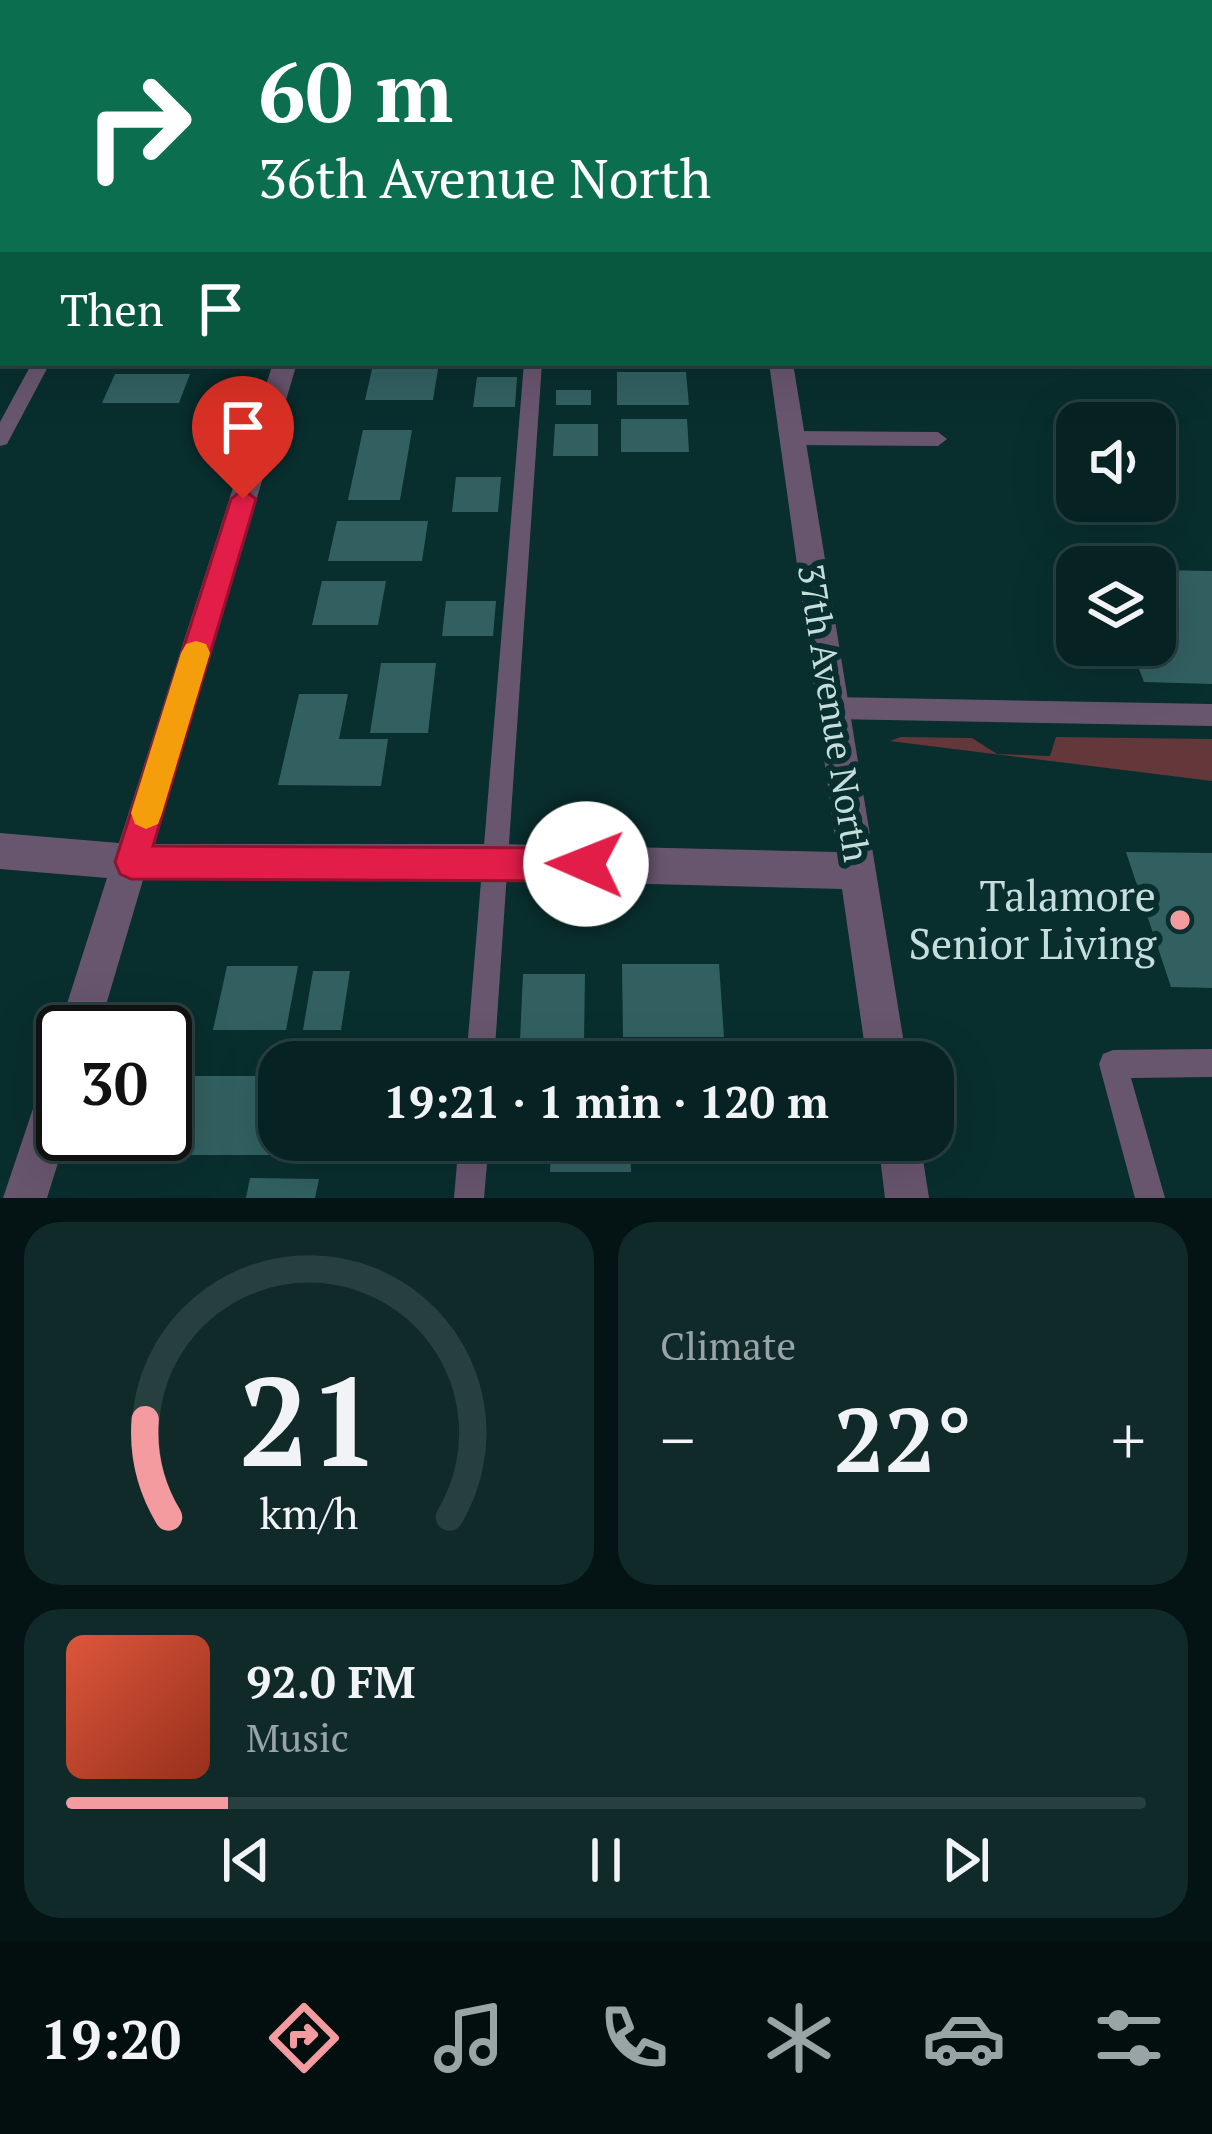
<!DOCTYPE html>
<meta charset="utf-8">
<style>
:root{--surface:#072222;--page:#102a2a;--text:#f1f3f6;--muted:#98a4a5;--line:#283f40;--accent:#f49b9f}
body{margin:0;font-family:"PT Serif",serif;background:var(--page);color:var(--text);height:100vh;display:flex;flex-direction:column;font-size:45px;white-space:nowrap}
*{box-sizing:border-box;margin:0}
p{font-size:39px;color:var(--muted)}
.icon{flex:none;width:66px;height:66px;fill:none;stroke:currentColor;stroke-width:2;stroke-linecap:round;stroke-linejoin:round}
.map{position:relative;height:1198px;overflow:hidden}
.details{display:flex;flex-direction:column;gap:24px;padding:24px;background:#041313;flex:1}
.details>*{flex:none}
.hud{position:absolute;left:0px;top:0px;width:1212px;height:366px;box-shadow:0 12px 48px #0002,0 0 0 3px var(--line);background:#0b6e4f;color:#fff;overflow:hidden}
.controls{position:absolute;left:1056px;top:402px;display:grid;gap:24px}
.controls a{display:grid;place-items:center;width:120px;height:120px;border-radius:24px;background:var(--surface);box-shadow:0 12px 48px #0002,0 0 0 3px var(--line);font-size:60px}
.speed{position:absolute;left:36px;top:1005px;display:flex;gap:24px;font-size:60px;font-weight:700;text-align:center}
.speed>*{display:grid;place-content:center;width:156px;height:156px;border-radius:50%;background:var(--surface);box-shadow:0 12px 48px #0002,0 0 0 3px var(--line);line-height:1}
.speed .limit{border:6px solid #111;border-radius:18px;background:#fff;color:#111}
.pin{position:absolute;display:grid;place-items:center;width:102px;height:102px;color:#fff;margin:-123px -51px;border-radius:50% 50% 50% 0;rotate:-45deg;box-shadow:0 0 12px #0007}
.pin .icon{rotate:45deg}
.me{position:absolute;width:132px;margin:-66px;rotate:271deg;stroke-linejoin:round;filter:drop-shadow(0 0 9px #0008)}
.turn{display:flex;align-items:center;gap:42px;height:252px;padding:0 60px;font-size:54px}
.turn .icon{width:156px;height:156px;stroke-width:2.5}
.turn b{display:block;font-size:84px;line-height:102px}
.then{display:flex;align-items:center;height:114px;padding:0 60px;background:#0003;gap:24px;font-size:45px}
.big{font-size:90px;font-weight:700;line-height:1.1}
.details .tile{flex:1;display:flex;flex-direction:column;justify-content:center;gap:18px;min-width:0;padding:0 42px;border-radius:36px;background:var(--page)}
.details .dial{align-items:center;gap:0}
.dial svg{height:312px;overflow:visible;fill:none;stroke:var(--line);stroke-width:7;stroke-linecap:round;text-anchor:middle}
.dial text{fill:var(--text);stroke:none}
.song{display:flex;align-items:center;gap:36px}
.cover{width:144px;height:144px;border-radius:18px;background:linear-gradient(135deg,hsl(10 70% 55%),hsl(10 70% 35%))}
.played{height:12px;border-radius:6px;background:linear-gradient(90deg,var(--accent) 15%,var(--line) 15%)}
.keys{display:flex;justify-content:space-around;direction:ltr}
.heat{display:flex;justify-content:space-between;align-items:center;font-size:66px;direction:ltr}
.details .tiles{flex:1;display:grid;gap:24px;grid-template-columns:1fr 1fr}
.tile:last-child{grid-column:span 2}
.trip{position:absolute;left:258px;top:1041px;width:696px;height:120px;border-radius:36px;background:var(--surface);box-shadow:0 12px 48px #0002,0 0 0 3px var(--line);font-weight:700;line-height:120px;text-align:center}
.dock{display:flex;height:192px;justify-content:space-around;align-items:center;background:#030e0e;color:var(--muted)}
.dock .icon{width:84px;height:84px}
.dock .active{color:var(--accent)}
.dock b{font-size:54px;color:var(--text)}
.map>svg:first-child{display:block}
.green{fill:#64383a}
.building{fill:#326061}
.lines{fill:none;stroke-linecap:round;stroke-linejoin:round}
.lane{fill:#68566f;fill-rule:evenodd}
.street{fill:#68566f;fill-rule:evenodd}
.highway{fill:#c193d2;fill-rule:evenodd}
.route{fill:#e11d48;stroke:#92132f;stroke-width:3}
.slow{fill:#f59e0b}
.poi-dot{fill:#f49b9f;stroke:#092e2e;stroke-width:4.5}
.labels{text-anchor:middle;stroke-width:12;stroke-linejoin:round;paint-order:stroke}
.street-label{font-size:36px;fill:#c5dddd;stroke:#092e2e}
.near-poi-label{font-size:42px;fill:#c5dddd;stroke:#092e2e;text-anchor:end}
</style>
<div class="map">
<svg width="1212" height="1198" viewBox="0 0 1212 1198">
<rect width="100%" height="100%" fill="#092e2e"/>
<path class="green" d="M901,737l71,1 25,16 53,2 6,-19 156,2v42l-322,-40z"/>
<g class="building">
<path d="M372,369h66l-5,31h-68z"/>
<path d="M617,372h69l3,33h-72z"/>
<path d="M115,374h75l-11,29h-77z"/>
<path d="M477,377h40l-2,30h-42z"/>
<rect x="556" y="390" width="35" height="15"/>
<path d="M621,419h66l2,33h-68z"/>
<path d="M555,424h43v32h-45z"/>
<path d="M363,430h49l-12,70h-52z"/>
<path d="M456,477h45l-3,35h-46z"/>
<path d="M337,521h91l-6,40h-94z"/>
<path d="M1155,570l57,1v113l-68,-2 -8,-21h-36l-6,-16h61z"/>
<path d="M322,581h64l-8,44h-66z"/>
<path d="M446,601h50l-3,35h-51z"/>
<path d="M381,663h55l-8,70h-58z"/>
<path d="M299,694h49l-9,45h49l-7,47 -103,-1z"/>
<path d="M1126,852l86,1v135l-41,-1z"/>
<path d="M622,964h97l5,73h-101z"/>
<path d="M227,966h71l-12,64h-73z"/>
<path d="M313,971h37l-9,59h-38z"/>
<path d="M523,974h62l-1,67h-64z"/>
<path d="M195,1076h84l-5,79h-97z"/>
<path d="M397,1140h46l-2,23h-46z"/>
<path d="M551,1140h79l1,32h-81z"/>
<path d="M250,1178l69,1 -4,19h-69z"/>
</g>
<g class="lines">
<g class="lane">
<path d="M413,0h12l-1,3h-12z"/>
<path d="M1209,251l3,1v12l-3,-1z"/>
<path d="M32,363h18l-43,81 -7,2v-24z"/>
<path d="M524,363h18l-48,699h-28z"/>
<path d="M792,431l146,1 9,7 -9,7 -146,-1 -9,-7z"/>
<path d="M833,697l379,7v22l-379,-7 -8,-4 -3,-7 3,-7z"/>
<path d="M1212,1049v28l-81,1 34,120h-30l-36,-134 4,-10 10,-4z"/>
<path d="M459,1140h30l-5,58h-30z"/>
</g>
<g class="street">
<path d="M3,89v15l-3,1v-15z"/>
<path d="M273,363h24l-143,481h341l342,8 -68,-489h24l114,699h-40l-25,-173 -347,-9h-352l-45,152h-35v12l-5,-12 49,-154 -107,-9v-36l119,10z"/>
<path d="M63,1058l4,76 -20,64h-44l45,-134z"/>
<path d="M878,1140h42l9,58h-44z"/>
</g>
<g class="highway">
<path d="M1093,0h20l2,3h-20z"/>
<path d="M1157,0h20l2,3h-20z"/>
<path d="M1209,39l3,1v14h-3z"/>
<path d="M1209,104l3,1v16l-3,-1z"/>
</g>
</g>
<path class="route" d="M243,489l13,10 -103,347 433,2 12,5 4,11 -4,12 -12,5 -455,-2 -11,-5 -5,-12 116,-363z"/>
<path class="slow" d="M196,641l10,3 4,9 -48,160 -4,11 -12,5 -11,-5 -4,-11 50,-160 5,-9z"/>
<circle class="poi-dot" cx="1180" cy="920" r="12"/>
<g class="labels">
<g class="street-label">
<text transform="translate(834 713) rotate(81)" y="13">37th Avenue North</text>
</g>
<g class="near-poi-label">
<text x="1156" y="911">Talamore<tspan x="1156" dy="48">Senior Living</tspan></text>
</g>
</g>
</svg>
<div class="controls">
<a><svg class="icon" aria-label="sound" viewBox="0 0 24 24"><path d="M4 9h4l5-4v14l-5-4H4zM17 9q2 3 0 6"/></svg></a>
<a><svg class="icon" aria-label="layers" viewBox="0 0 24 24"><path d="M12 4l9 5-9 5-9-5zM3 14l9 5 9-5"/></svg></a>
</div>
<div class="speed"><div class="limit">30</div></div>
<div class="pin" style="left:243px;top:499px;background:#d93025"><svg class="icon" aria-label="arrive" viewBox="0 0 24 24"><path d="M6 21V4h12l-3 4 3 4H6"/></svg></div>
<svg class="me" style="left:586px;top:864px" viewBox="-20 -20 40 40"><circle r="19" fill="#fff"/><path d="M0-13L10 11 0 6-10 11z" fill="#e11d48"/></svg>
<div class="trip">19:21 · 1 min · 120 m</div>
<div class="hud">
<div class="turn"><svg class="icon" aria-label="right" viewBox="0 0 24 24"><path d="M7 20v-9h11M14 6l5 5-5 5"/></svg><div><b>60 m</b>36th Avenue North</div></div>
<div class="then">Then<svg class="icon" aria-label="arrive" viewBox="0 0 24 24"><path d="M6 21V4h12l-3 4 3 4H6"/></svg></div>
</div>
</div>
<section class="details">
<div class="tiles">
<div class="tile dial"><svg viewBox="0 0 100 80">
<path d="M14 69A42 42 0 1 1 86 69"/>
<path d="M14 69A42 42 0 0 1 8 44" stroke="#f49b9f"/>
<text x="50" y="56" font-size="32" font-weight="700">21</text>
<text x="50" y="72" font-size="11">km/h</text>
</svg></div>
<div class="tile"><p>Climate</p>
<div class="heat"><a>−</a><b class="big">22°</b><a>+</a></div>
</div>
<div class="tile">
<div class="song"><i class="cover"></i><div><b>92.0 FM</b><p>Music</p></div></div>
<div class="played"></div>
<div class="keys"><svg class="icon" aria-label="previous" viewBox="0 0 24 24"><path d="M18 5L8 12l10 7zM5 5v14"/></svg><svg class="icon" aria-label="pause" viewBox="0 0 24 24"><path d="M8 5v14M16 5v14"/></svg><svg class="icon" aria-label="next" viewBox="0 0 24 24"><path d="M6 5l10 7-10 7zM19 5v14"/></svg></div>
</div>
</div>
</section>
<nav class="dock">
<b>19:20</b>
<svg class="icon active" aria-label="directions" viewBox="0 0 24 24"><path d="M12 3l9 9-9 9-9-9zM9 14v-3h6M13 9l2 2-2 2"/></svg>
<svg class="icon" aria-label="music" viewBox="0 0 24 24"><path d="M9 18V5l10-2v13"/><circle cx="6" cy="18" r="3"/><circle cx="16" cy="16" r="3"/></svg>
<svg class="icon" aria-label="phone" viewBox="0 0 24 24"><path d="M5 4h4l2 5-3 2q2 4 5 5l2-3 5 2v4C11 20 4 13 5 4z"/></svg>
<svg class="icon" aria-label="climate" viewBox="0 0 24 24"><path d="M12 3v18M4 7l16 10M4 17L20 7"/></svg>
<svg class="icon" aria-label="car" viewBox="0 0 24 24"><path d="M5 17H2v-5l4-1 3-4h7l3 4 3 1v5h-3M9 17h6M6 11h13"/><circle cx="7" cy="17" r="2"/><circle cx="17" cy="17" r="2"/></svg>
<svg class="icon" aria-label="filters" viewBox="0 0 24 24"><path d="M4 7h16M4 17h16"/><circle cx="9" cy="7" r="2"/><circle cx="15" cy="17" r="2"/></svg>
</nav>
